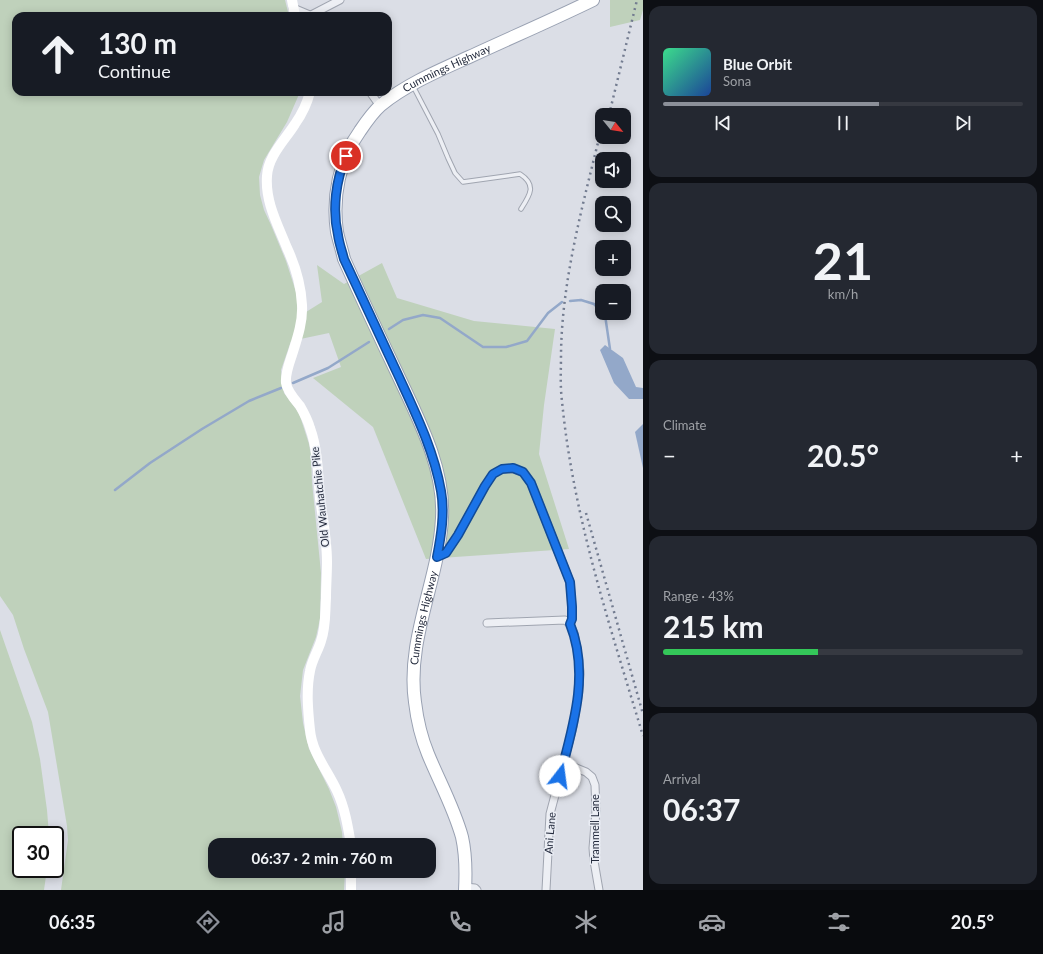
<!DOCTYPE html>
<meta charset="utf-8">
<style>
:root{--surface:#171b24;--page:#242831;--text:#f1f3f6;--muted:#9ea1a6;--line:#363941;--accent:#8c9099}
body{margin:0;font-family:Lato,sans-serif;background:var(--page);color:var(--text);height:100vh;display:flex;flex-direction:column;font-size:15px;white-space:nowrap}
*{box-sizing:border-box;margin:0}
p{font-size:13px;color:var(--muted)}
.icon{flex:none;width:22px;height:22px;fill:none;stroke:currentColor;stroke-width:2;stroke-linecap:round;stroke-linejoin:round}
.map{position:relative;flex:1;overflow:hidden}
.side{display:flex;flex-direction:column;gap:6px;padding:6px;background:#0d0f14;width:400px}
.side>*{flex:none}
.banner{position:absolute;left:12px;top:12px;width:380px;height:84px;border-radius:12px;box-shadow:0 2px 10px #0003;background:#171b24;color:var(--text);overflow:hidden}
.needle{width:26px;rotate:120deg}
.buttons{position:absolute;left:595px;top:108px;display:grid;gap:8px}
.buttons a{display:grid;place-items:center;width:36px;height:36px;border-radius:8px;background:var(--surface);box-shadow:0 2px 10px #0003;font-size:20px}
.speed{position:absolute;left:12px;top:826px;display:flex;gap:8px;font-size:20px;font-weight:700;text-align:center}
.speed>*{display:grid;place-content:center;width:52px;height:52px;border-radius:50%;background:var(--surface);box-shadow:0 2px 10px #0003;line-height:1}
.speed .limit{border:2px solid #111;border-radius:6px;background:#fff;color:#111}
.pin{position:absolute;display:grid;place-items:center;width:34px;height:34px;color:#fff;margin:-17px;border:2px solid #fff;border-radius:50%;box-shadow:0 1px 4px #0007}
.me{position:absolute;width:44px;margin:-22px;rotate:15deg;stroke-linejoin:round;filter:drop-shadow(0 0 3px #0008)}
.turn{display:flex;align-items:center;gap:14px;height:84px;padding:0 20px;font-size:18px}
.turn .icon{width:52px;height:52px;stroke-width:2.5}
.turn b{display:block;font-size:28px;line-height:34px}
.big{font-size:30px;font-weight:700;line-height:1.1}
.side .card{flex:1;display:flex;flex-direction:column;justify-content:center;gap:6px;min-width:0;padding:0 14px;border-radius:12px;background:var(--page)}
.side .dial{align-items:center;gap:0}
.dial b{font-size:52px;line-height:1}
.song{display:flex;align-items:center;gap:12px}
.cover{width:48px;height:48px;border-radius:6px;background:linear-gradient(135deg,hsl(150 70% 55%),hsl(220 70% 35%))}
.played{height:4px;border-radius:2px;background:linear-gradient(90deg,var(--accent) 60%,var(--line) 60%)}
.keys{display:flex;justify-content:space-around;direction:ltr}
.heat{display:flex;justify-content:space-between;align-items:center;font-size:22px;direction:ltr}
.charge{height:6px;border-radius:3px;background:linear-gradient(90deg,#34c759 43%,var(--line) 0)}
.trip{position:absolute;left:208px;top:838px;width:228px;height:40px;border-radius:12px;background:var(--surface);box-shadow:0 2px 10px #0003;font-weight:700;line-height:40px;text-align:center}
.dock{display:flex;height:64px;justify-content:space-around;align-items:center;background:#090b0e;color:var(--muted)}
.dock .icon{width:28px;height:28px}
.dock .on{color:var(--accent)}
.dock b{font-size:18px;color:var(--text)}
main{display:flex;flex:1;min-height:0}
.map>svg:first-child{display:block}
.green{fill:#bfd1bb}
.water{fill:#93a8c9}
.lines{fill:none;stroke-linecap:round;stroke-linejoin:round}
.stream{stroke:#93a8c9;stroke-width:2.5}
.lane-casing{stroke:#a0a5b0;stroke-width:5.5}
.street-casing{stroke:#a0a5b0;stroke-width:9}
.primary-casing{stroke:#99a1b2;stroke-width:14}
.lane{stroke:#edeff4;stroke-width:3.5}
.street{stroke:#edeff4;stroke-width:7}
.secondary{stroke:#fff;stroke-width:10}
.primary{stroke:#fff;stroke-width:12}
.rail{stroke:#737c90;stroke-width:2.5;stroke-dasharray:2 4;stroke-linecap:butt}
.route-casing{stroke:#114b97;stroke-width:10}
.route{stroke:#1a73e8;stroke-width:7}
.labels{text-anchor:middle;stroke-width:3;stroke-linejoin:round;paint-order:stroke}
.street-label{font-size:11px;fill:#242b3d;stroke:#eaedf4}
</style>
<main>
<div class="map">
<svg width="643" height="890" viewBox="0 0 643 890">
<rect width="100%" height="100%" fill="#dbdee6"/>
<g class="green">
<path d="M0,0h285l4,16h-273v76h284l-13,30 -23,38 -5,17 1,18 4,15 7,15 15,36 11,34 1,22 24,-15 -5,-37 27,19 38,-21 15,35 77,23 81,8 -11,76 -5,49 30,95 -143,10 -53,-132 -60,-49 28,-11 -12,-34 -38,8 -10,29 1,12 2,11 15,20 10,31 2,12 1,26 9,91 -1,46 -4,18 -13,33 -3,26 3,27 6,26 20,40 7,18 6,25 1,13h-128v26h130l-1,19h-283l7,-50 -1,-14 -19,-114 -24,-63 -11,-34 -13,-19z"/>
<path d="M610,0h33v10l-3,10 -30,7z"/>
<path d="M0,630l32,92 8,37 7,51 2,25h-28v34h26l-3,21h-44z"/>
</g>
<g class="water">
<path d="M605,345l18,13 13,29 7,1v11h-14l-15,-16 -14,-33z"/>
<path d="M643,424v44l-8,-36z"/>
</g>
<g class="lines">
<g class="stream">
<path d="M570,301l11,-1 13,4 8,8"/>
<path d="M603,313l2,2 5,34 -3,1"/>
<path d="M389,329l14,-9 20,-5 17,3 43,29h23l21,-6 21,-28 14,-11"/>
<path d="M293,383l35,-15 41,-26"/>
<path d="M115,490l35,-27 52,-34 47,-28 32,-13"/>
</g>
<g class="lane-casing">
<path id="lane" d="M413,86l25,48 10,24 7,15 8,9 57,-8c17,11 10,21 1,35"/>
</g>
<g class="street-casing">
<g id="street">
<path d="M293,8l19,8"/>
<path d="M311,15l29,-15"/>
<path d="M370,92l10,14"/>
<path d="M437,557l9,-4 12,-18 27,-49 8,-12 9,-5h11l10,3 8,11 39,99 2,25v12l-2,5"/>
<path d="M487,623l78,-3 5,4 4,9 3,16 3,22 -1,20 -6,36 -23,87 -4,76"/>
<path d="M564,763l22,9 6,5 3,8 1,26 -3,37 1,13 5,29"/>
<path d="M465,887l10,1 2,2"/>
</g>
</g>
<g class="primary-casing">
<g id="primary">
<path id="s1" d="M465,890c1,-18 1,-35 -3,-53 -8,-29 -23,-56 -34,-83 -7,-17 -11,-35 -13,-52 -9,-63 24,-122 27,-184 3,-50 -24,-100 -45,-145 -18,-38 -36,-76 -53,-114 -2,-9 -5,-18 -7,-27 -5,-35 2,-72 23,-101 6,-9 13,-19 21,-26 26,-21 57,-34 88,-48 41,-19 83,-37 124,-57"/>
</g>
</g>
<use href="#lane" class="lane"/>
<use href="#street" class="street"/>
<g class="secondary">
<path d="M292,0l3,16"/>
<path d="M310,92c-3,12 -8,22 -15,32 -10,16 -27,32 -28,52 -2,26 11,49 20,72 8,17 14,38 15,57 1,17 -5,34 -10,50 -3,9 -7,19 -6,28 1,8 9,17 14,23 4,7 8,15 10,22 8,22 8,47 10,71 3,20 7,42 7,63 0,12 -1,24 -1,36 -1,14 0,29 -5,43 -3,10 -9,19 -11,30 -4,19 -2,40 0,59 2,23 18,41 27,61 8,17 11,36 14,54"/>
<path d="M351,890v-19"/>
</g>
<use href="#primary" class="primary"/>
<g class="rail">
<path d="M609,115l28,-115"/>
<path d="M602,126c-18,75 -40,151 -41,228 0,16 -1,32 1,47 11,115 48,225 81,335"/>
<path d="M586,513l57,201"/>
</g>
</g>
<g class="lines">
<g class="route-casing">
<path id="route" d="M346,156c-10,24 -14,53 -8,79 1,8 4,16 6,24 18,39 37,79 55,118 17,37 35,74 42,114 4,22 0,45 -4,66l9,-4 12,-18 27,-49 8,-12 9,-5 11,-1 10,4 8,11 39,99 2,25v12l-2,5c20,49 3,103 -10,152"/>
</g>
<use href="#route" class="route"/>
</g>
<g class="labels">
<g class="street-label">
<text dy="4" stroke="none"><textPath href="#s1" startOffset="906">Cummings Highway</textPath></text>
<text transform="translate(320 497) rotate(-96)" y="4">Old Wauhatchie Pike</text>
<text dy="4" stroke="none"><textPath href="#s1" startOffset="282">Cummings Highway</textPath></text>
<text transform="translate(595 829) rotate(-90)" y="4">Trammell Lane</text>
<text transform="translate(550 833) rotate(-85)" y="4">Ani Lane</text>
</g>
</g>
</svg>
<div class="buttons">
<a><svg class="needle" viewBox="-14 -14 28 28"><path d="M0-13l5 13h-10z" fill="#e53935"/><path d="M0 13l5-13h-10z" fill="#9ea1a6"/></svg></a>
<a><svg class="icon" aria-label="sound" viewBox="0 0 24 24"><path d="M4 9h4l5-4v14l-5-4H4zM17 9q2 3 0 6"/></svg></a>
<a><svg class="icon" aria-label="search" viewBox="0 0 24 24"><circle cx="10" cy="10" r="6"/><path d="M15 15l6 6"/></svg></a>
<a>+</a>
<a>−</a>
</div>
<div class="speed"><div class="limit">30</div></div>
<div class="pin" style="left:346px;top:156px;background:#d93025"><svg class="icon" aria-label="arrive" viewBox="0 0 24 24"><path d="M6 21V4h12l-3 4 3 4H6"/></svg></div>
<svg class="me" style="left:560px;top:776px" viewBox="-20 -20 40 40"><circle r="19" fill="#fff"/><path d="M0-13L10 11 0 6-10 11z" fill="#1a73e8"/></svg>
<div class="trip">06:37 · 2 min · 760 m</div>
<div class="banner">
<div class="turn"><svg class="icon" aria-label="ahead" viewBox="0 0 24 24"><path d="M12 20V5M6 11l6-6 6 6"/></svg><div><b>130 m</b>Continue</div></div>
</div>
</div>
<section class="side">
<div class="card">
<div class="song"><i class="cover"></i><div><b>Blue Orbit</b><p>Sona</p></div></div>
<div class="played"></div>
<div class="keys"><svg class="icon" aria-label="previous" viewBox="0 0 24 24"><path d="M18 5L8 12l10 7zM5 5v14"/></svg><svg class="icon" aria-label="pause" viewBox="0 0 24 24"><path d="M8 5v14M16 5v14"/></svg><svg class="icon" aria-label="next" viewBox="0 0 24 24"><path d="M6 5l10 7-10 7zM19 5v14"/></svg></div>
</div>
<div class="card dial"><b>21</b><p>km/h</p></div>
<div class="card"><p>Climate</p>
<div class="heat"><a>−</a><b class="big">20.5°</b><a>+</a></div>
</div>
<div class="card"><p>Range · 43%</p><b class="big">215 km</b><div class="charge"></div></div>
<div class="card"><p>Arrival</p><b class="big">06:37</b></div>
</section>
</main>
<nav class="dock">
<b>06:35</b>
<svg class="icon on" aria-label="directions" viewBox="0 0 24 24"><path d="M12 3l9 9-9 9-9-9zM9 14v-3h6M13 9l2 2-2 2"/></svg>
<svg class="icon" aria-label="music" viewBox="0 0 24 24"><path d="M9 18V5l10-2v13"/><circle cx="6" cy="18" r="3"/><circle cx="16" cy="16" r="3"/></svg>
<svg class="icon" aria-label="phone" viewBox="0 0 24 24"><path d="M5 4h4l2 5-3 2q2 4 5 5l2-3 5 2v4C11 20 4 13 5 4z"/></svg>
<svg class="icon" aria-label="climate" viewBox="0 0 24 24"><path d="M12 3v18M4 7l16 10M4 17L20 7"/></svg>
<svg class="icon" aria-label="car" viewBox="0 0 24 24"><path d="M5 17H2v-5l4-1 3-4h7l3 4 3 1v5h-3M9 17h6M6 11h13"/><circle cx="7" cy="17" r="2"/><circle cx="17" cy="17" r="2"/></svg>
<svg class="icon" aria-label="filters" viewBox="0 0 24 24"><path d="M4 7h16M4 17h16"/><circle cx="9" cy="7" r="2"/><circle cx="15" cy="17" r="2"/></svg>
<b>20.5°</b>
</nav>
